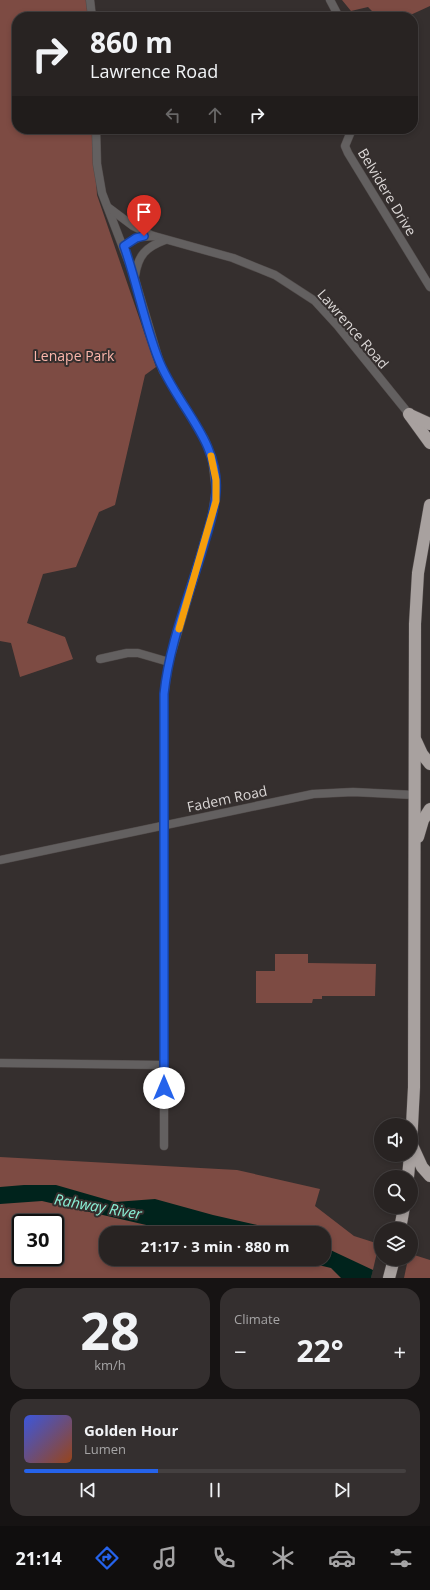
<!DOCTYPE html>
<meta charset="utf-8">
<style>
:root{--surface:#282322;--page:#342f2f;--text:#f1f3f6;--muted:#a5a4a5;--line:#444040;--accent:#2563eb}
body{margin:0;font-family:"Open Sans",sans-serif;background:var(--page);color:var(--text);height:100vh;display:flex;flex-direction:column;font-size:15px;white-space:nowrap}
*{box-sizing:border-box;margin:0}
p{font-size:13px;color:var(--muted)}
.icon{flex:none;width:22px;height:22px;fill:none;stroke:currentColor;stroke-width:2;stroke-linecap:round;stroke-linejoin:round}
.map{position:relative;height:1278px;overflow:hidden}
.side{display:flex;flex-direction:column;gap:10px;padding:10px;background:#161313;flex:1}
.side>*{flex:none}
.top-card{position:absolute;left:12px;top:12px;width:406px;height:122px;border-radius:16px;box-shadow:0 2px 6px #0003,0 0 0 1px var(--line);background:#282322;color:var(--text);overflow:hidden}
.fabs{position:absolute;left:374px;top:1118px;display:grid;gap:8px}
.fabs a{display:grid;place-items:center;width:44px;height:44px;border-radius:50%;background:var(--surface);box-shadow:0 2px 6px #0003,0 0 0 1px var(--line);font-size:20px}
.speed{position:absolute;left:12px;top:1214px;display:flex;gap:8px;font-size:20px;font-weight:700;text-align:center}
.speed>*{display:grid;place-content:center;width:52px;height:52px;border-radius:50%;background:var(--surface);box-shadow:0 2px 6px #0003,0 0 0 1px var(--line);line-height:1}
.speed .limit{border:2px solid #111;border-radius:6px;background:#fff;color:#111}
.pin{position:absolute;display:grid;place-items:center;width:34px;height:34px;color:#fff;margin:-41px -17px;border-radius:50% 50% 50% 0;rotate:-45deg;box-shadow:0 0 4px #0007}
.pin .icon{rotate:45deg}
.me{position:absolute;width:44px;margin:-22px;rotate:0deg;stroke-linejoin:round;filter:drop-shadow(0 0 3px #0008)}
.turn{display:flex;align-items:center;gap:14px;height:84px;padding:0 12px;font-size:18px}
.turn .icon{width:52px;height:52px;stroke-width:2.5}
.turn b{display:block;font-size:28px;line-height:34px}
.lanes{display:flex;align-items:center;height:38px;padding:0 12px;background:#0003;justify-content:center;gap:20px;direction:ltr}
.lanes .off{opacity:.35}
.big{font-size:30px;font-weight:700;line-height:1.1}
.side .tile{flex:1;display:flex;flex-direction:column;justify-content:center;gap:6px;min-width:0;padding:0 14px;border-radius:16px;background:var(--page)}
.side .dial{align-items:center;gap:0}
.dial b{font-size:52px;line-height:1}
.song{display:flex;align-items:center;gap:12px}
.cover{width:48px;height:48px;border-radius:6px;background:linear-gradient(135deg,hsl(230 70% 55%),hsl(20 70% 35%))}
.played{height:4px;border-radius:2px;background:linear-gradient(90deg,var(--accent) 35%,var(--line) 35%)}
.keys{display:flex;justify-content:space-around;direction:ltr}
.heat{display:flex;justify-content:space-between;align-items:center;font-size:22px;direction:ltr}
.side .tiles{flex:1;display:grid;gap:10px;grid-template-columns:1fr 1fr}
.tile:last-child{grid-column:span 2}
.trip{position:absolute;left:99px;top:1226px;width:232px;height:40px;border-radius:16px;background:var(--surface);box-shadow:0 2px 6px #0003,0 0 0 1px var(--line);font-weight:700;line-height:40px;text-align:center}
.dock{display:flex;height:64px;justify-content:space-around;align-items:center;background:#100e0e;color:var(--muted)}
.dock .icon{width:28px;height:28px}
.dock .on{color:var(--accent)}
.dock b{font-size:18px;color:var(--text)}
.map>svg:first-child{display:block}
.green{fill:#7d4b43;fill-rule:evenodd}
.water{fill:#00231c}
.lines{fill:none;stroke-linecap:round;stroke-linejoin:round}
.minor-casing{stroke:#504a49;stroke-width:9}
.highway-casing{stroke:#504a49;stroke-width:13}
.minor{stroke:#636060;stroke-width:8}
.highway{stroke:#a8a19f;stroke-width:12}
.route-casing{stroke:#184099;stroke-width:10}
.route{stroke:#2563eb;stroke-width:7}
.slow{stroke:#f59e0b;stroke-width:7}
.labels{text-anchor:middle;stroke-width:4;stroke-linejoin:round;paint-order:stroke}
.street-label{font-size:14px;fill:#dbd7d6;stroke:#352f2e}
.park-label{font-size:14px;fill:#fdb7ac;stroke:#352f2e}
.water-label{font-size:15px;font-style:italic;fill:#8af0d6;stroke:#352f2e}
</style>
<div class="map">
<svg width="430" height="1278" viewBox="0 0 430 1278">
<rect width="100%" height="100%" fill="#352f2e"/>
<g class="green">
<path d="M0,0h88l1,17h-72v112h76l4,66 59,172 -11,8 -30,130 -16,7 -23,55 -33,7 -16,49 38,14 8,22 -53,18 -9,-34 -11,-2z"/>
<path d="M342,0h88v6l-24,11h-28l-10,-10 -17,4z"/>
<path d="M275,954h33v9l68,1 -1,32h-53v3h-9l-1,4h-56v-32h19z"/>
<path d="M0,1157l237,13 83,19 -5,17 39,30 25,8 -8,34h-371zM21,1223h34v34h-34zM106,1233h218v26h-218z"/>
<path d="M411,1254l19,6v18h-26l4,-19h3z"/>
</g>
<g class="water">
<path d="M24,1185h32l59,17 40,-3 58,16 79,18h-111l-139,-32 -42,3v-17z"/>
<path d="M324,1247l49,23 -2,8h-30l-10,-10 -38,-9h31z"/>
</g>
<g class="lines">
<g class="minor-casing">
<g id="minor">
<path d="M90,0l2,17"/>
<path d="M330,0l9,17"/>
<path d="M96,129l1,35 5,29 32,83 24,81 5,14 41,67 8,20 4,32 -4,26 -43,146 -5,32v452"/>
<path d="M352,129l-7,17 3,7 82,134"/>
<path d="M109,208l24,18 20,10"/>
<path d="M124,245l16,-8 14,-1 79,22 42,17 40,26 22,24 72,89"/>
<path d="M135,276c3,-21 11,-29 30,-36"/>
<path d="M100,659l27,-6h11l31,9"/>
<path d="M0,860l313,-66 40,-2 61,3"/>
<path d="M0,1063l164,2"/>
</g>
</g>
<g class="highway-casing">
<g id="highway">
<path d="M409,414l21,29"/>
<path d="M410,415l20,9"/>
<path d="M416,741l6,13 8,10"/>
<path d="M418,837l5,-17 7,-11"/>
<path d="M411,1143l11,24 8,9"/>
<path d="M411,1145l3,-58 1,-463 3,-51 12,-68"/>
<path d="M408,1177l2,-22"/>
<path d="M400,1229l4,-22"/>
<path d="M389,1278l5,-19"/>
</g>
</g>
<use href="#minor" class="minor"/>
<use href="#highway" class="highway"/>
</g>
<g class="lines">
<g class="route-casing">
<path id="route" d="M144,236l-8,2 -12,8c13,37 20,76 34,112 17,46 62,82 58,134 -1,20 -8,38 -13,56 -14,48 -34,97 -39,146v394"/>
</g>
<use href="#route" class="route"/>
<path class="slow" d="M179,629l37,-128v-21l-5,-24"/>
</g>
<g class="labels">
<g class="street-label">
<text transform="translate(387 192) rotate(59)" y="5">Belvidere Drive</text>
<text transform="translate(353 329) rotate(49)" y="5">Lawrence Road</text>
<text transform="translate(227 799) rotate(-12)" y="5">Fadem Road</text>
</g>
<g class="park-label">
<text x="74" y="361">Lenape Park</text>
</g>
<g class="water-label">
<text transform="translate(98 1207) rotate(10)" y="5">Rahway River</text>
</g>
</g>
</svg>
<div class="fabs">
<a><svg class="icon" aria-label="sound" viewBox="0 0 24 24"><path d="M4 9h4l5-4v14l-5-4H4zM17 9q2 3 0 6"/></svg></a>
<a><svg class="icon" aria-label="search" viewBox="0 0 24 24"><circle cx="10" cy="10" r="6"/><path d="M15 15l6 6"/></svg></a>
<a><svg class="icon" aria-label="layers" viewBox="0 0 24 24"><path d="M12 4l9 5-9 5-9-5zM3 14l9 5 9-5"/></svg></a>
</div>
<div class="speed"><div class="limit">30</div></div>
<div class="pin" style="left:144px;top:236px;background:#d93025"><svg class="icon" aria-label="arrive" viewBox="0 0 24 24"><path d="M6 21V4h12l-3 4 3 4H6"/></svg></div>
<svg class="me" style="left:164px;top:1088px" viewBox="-20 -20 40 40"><circle r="19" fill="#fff"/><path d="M0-13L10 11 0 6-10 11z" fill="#2563eb"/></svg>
<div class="trip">21:17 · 3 min · 880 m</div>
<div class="top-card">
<div class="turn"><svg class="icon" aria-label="right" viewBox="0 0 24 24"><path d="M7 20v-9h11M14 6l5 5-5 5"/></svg><div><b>860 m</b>Lawrence Road</div></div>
<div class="lanes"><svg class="icon off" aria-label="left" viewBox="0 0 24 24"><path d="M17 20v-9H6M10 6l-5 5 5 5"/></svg><svg class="icon off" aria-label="ahead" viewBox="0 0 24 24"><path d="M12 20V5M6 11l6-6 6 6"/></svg><svg class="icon" aria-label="right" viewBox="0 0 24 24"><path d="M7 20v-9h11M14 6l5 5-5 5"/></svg></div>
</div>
</div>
<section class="side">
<div class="tiles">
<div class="tile dial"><b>28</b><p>km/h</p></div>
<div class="tile"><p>Climate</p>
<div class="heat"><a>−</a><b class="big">22°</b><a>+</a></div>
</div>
<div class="tile">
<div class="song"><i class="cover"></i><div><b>Golden Hour</b><p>Lumen</p></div></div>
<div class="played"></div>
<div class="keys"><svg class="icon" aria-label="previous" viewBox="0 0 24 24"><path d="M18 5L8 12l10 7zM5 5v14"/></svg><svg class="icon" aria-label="pause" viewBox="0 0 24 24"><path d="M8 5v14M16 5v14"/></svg><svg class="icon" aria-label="next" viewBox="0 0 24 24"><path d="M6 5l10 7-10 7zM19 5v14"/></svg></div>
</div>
</div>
</section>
<nav class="dock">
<b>21:14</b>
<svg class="icon on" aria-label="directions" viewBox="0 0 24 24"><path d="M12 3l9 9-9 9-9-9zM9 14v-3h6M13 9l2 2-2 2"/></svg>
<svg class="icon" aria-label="music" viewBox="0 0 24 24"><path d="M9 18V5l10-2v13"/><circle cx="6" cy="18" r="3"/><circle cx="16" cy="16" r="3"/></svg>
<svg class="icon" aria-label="phone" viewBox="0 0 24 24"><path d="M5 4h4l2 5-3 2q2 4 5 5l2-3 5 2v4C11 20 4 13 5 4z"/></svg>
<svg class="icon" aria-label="climate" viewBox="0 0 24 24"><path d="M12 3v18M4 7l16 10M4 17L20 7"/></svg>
<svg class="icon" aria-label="car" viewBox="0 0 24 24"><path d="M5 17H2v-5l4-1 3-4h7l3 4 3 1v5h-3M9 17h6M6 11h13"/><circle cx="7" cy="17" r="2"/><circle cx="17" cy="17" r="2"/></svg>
<svg class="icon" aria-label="filters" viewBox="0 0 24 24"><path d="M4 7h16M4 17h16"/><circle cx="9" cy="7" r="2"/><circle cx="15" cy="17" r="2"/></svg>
</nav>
